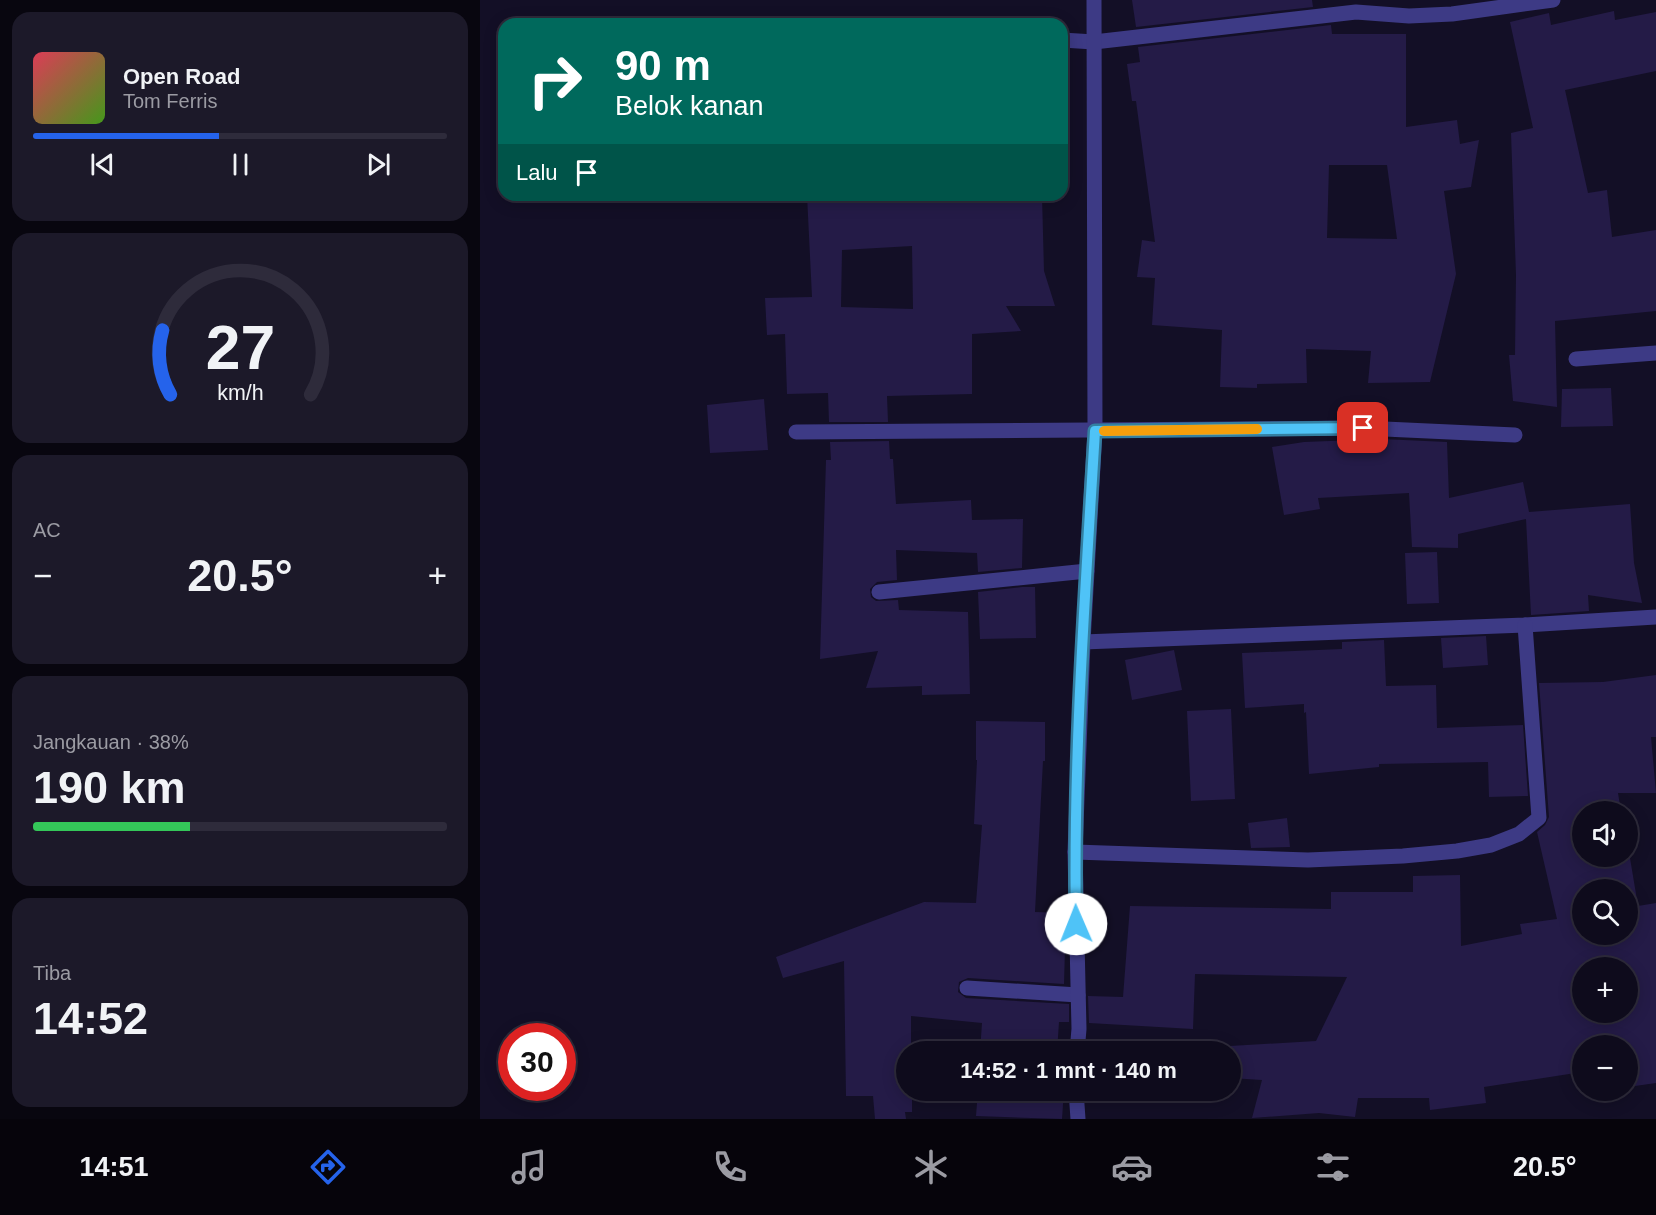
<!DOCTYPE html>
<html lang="id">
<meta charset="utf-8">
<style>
:root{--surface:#0e0b1c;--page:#1c1929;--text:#f1f3f6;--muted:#9b9ba3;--line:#2e2b3b;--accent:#2563eb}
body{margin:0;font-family:Helvetica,sans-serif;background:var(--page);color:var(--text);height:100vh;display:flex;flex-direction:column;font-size:22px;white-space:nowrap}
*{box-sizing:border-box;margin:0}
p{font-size:20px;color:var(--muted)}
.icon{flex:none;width:33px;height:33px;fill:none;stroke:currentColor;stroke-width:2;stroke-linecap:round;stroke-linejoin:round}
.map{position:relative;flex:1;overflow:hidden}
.panel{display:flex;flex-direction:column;gap:12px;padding:12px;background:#08060f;width:480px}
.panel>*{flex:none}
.guide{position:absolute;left:18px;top:18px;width:570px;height:183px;border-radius:18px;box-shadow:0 3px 15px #0003,0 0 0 2px var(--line);background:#00695c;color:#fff;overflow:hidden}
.fabs{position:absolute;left:1092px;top:801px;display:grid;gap:12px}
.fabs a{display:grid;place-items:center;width:66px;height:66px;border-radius:50%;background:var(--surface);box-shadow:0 3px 15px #0003,0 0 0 2px var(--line);font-size:30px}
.speed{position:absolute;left:18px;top:1023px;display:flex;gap:12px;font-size:30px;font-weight:700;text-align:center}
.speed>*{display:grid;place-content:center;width:78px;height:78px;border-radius:50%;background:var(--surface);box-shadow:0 3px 15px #0003,0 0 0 2px var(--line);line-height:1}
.speed .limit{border:9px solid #d22;background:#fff;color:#111}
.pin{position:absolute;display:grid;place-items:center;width:51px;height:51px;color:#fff;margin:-26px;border-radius:12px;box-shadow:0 3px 9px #0006}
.me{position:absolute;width:66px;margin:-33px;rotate:359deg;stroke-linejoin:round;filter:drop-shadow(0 0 4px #0008)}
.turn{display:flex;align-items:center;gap:21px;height:126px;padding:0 18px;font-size:27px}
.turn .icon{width:78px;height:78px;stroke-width:2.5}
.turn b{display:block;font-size:42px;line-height:51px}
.then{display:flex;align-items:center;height:57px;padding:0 18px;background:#0003;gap:12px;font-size:22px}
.big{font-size:45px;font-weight:600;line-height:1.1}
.panel .tile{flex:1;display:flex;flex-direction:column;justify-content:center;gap:9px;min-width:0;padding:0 21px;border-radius:18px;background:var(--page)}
.panel .dial{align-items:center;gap:0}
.dial svg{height:156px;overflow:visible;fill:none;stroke:var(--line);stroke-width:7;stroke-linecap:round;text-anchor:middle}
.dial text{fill:var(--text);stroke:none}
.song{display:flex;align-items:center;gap:18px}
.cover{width:72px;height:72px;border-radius:9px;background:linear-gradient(135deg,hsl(350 70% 55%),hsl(100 70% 35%))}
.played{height:6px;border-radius:3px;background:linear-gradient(90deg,var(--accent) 45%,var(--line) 45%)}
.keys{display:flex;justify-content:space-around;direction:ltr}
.heat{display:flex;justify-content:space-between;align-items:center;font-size:33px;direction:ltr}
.charge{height:9px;border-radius:4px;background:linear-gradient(90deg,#34c759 38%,var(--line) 0)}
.trip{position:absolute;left:416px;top:1041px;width:345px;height:60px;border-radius:30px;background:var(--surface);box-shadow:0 3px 15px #0003,0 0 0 2px var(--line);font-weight:600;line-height:60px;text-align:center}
.tab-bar{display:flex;height:96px;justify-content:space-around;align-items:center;background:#06040b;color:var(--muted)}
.tab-bar .icon{width:42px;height:42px}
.tab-bar .selected{color:var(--accent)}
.tab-bar b{font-size:27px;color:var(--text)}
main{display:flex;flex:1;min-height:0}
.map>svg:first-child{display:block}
.building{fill:#241b47;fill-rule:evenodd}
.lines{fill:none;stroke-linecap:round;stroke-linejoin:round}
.minor{stroke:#3d3a85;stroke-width:15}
.route-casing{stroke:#337fa1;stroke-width:15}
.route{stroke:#4fc3f7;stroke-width:10}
.slow{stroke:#f59e0b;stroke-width:10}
</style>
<main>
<section class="panel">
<div class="tile">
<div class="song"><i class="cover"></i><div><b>Open Road</b><p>Tom Ferris</p></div></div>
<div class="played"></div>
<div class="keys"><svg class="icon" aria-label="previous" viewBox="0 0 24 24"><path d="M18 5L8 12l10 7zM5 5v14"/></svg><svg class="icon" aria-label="pause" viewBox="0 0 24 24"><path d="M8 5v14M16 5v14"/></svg><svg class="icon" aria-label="next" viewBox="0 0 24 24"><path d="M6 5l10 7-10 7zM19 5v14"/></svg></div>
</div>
<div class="tile dial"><svg viewBox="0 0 100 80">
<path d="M14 69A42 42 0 1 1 86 69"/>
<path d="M14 69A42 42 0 0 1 10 36" stroke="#2563eb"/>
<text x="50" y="56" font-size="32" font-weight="700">27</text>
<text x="50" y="72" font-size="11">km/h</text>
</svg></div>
<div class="tile"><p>AC</p>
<div class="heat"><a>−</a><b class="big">20.5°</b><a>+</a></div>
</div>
<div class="tile"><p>Jangkauan · 38%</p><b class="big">190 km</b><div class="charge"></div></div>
<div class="tile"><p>Tiba</p><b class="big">14:52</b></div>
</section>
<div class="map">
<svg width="1176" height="1119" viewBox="0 0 1176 1119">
<rect width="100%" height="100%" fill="#130f26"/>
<g class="building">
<path d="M652,0h180l1,7 -177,20z"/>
<path d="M1134,11l1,9 41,-8v59l-91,19 23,103 19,-3 5,47 44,-7v81l-101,10 2,86 -44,-6 -4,-46h6l1,-80 -5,-142 22,-5 -23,-106 39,-9 2,12z"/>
<path d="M851,25l1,9h74v93l51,-7 3,24 19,-4 -8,47 -27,4 12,83 -26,108 -62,1 3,-32 -65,-2 1,34 -50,1v4l-37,-1 2,-57 -70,-5 3,-47 -18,-1 5,-37 13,2 -19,-141h-4l-5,-37 13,-2 -2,-15zM849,165h58l10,74 -70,-1z"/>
<path d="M327,195h235l2,76 11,35h-49l15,25 -49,3v60l-85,2 1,26h-59l-1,-29 -41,1 -2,-60 -18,1 -2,-37 47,-1zM432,246l1,63 -72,-2 1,-57z"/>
<path d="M1131,388l2,38 -52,1 1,-38z"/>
<path d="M284,399l4,51 -58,3 -3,-48z"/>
<path d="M902,439l65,3 2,56 74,-16 6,30 101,-8 4,59 8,40 -54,-8 1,16 -58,4 -5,-96 -68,15v14l-46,-1 -3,-54 -91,5 2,11 -36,6 -12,-68 32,-5z"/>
<path d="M409,441l1,18h3l3,45 75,-4 1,20 51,-1 -1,49 -44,4 -1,-19 -81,-3 1,30 -20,2 -7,7 1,8 5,4 22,-1 1,10 69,2 2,82 -48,1v-9l-56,2 12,-37 -58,8 6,-199h5l-1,-18z"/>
<path d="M957,552l2,51 -32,1 -2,-51z"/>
<path d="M542,587h13l1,51 -56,1 -2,-47z"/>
<path d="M1006,636l2,29 -45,3 -2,-30z"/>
<path d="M904,640l2,46 50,-1 1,43 86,-3 5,71 -39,1 -1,-35 -109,2v3l-70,7 -3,-62 -2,1v-9l-59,4 -3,-55 100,-4v-7z"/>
<path d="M694,650l8,40 -50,10 -7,-40z"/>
<path d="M1176,675v62h-5l5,56h-38l3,19h-39v44h46v-10l10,60 18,-3v180l-28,4v-41h-46v26l-98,15 2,16 -56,7 -1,-12h-71l-3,19 -36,-4 -67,5 10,-38 -32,-2v-32l86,-5 31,-64 -152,-3 -2,55 -104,-6 -1,-27 35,1 7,-91 201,3v-17h82v-16l47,-1 1,71 61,-12 -2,-10 37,-5 -20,-87 8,-7 4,-8 -10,-134 64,-1zM1102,890h46v44h-46zM1102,968h46v44h-46z"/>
<path d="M751,709l4,90 -44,2 -4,-90z"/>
<path d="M496,721l69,1v39h-2l-8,151 31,1 -2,71 -96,-6 -9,4 -1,10 8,6 103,6v18h-10l-2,30h-77l2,-29 -71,-7v36h-5v38h6v22h-7l1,7h-31l-2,-23h-27l-2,-135 -61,17 -7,-21 148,-55 52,1 6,-78 -8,-1 3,-64h-1z"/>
<path d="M807,818l3,29 -39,1 -3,-25z"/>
<path d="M498,1090h86l-2,29 -86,-3z"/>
</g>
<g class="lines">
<g class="minor">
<path d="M582,40l32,2 262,-30 53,4 43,-2 101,-14"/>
<path d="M1096,359l80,-6"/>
<path d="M316,432l567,-4 152,7"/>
<path d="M399,592l208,-21"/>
<path d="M603,642l442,-17 131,-8"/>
<path d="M595,852l233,8 95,-4 54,-5 34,-6 28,-11 20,-16 -14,-193"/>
<path d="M487,988l111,7"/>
<path d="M597,1052l2,-23 -4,-177 8,-210 12,-211 -1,-431"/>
<path d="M596,1090l2,29"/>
</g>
</g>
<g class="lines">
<g class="route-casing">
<path id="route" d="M596,924c-3,-164 9,-329 19,-493l268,-3"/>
</g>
<use href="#route" class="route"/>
<path class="slow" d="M624,431l153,-2"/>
</g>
</svg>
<div class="fabs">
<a><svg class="icon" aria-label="sound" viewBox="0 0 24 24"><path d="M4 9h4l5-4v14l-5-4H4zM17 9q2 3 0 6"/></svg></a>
<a><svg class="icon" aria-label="search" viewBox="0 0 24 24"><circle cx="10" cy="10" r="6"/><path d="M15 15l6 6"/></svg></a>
<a>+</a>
<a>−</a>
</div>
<div class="speed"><div class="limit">30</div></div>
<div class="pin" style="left:883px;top:428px;background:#d93025"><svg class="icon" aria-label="arrive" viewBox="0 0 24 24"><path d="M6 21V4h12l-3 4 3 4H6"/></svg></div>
<svg class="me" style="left:596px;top:924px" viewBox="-20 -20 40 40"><circle r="19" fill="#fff"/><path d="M0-13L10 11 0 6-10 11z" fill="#4fc3f7"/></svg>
<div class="trip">14:52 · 1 mnt · 140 m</div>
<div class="guide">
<div class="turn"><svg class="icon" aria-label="right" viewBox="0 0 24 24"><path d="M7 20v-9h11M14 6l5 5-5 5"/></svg><div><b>90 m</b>Belok kanan</div></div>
<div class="then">Lalu<svg class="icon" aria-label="arrive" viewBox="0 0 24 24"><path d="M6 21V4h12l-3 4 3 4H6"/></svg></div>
</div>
</div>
</main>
<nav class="tab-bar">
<b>14:51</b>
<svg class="icon selected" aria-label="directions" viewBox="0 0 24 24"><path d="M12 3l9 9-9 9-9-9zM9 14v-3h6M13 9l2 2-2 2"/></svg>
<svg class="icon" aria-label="music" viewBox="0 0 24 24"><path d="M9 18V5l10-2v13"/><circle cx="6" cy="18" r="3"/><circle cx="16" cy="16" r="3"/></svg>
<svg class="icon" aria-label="phone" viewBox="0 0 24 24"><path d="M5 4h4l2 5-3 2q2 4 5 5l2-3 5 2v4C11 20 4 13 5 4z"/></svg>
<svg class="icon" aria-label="climate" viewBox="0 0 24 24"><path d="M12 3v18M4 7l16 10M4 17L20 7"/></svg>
<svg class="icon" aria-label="car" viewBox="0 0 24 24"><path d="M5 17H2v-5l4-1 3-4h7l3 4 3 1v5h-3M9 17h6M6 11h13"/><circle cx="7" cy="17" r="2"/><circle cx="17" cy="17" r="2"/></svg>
<svg class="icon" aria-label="filters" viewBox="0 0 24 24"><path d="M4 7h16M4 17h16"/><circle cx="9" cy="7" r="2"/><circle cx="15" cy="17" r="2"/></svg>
<b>20.5°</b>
</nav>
